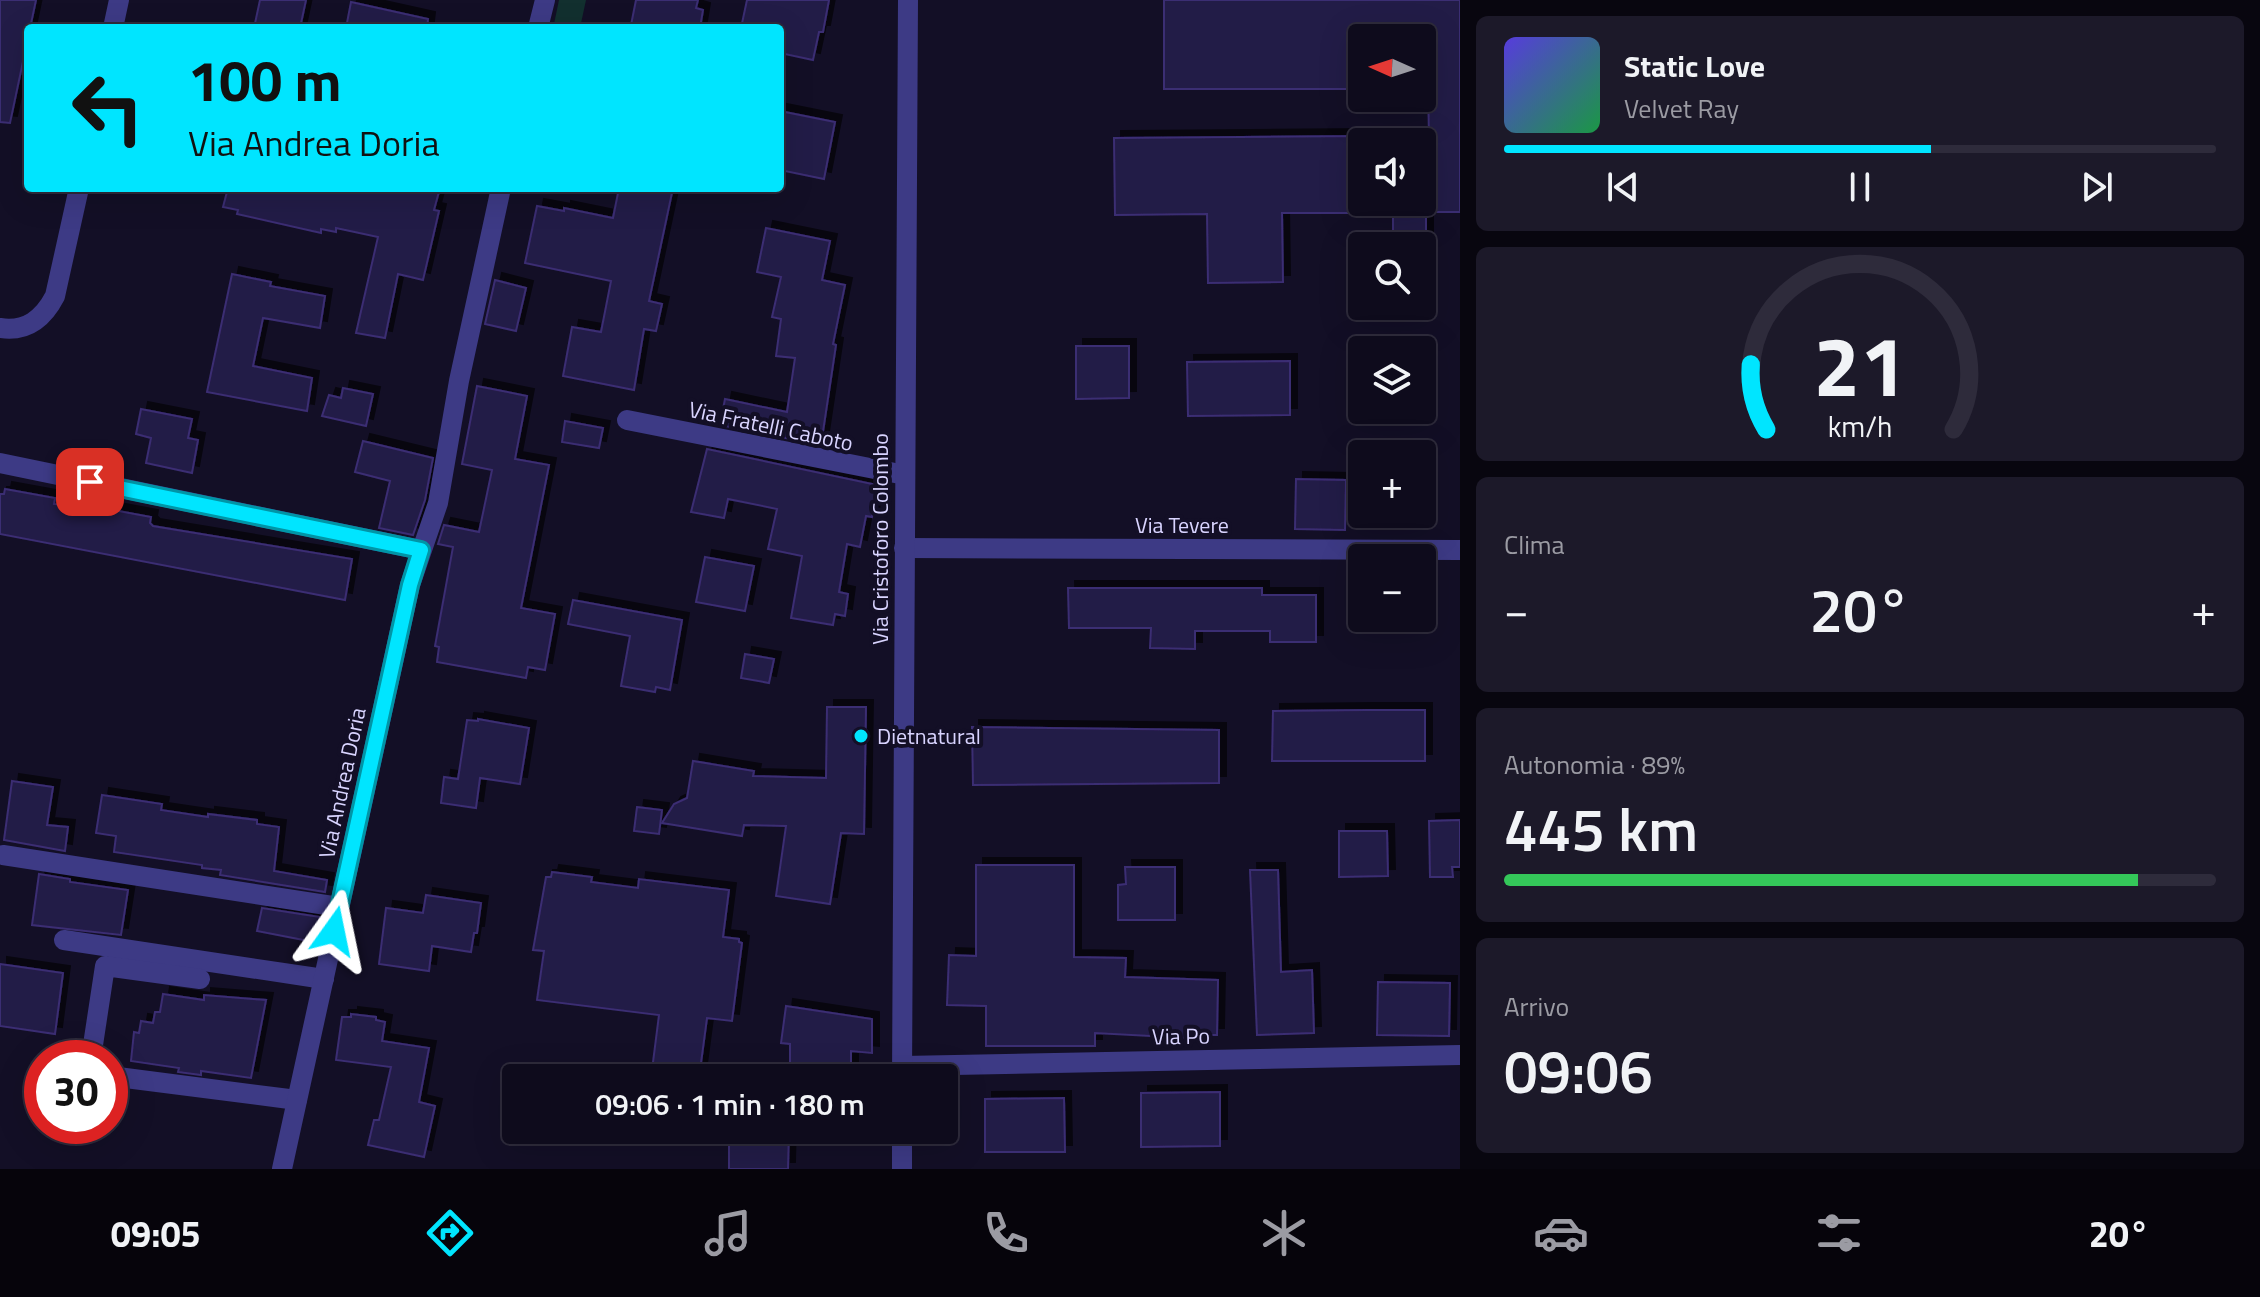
<!DOCTYPE html>
<html lang="it">
<meta charset="utf-8">
<style>
:root{--surface:#0e0b1c;--page:#1c1929;--text:#f1f3f6;--muted:#9b9ba3;--line:#2e2b3b;--accent:#00e5ff}
body{margin:0;font-family:"Titillium Web",sans-serif;background:var(--page);color:var(--text);height:100vh;display:flex;flex-direction:column;font-size:30px;white-space:nowrap}
*{box-sizing:border-box;margin:0}
p{font-size:26px;color:var(--muted)}
.icon{flex:none;width:44px;height:44px;fill:none;stroke:currentColor;stroke-width:2;stroke-linecap:round;stroke-linejoin:round}
.map{position:relative;flex:1;overflow:hidden}
.drawer{display:flex;flex-direction:column;gap:16px;padding:16px;background:#08060f;width:800px}
.drawer>*{flex:none}
.top-card{position:absolute;left:24px;top:24px;width:760px;height:168px;border-radius:8px;box-shadow:0 8px 32px #0002,0 0 0 2px var(--line);background:#00e5ff;color:#111;overflow:hidden}
.needle{width:52px;rotate:273deg}
.controls{position:absolute;left:1348px;top:24px;display:grid;gap:16px}
.controls a{display:grid;place-items:center;width:88px;height:88px;border-radius:8px;background:var(--surface);box-shadow:0 8px 32px #0002,0 0 0 2px var(--line);font-size:40px}
.speed{position:absolute;left:24px;top:1040px;display:flex;gap:16px;font-size:40px;font-weight:700;text-align:center}
.speed>*{display:grid;place-content:center;width:104px;height:104px;border-radius:50%;background:var(--surface);box-shadow:0 8px 32px #0002,0 0 0 2px var(--line);line-height:1}
.speed .limit{border:12px solid #d22;background:#fff;color:#111}
.pin{position:absolute;display:grid;place-items:center;width:68px;height:68px;color:#fff;margin:-34px;border-radius:16px;box-shadow:0 4px 12px #0006}
.me{position:absolute;width:88px;margin:-44px;rotate:12deg;stroke-linejoin:round;filter:drop-shadow(0 0 6px #0008)}
.turn{display:flex;align-items:center;gap:28px;height:168px;padding:0 32px;font-size:36px}
.turn .icon{width:104px;height:104px;stroke-width:2.5}
.turn b{display:block;font-size:56px;line-height:68px}
.big{font-size:60px;font-weight:600;line-height:1.1}
.drawer .card{flex:1;display:flex;flex-direction:column;justify-content:center;gap:12px;min-width:0;padding:0 28px;border-radius:12px;background:var(--page)}
.drawer .dial{align-items:center;gap:0}
.dial svg{height:208px;overflow:visible;fill:none;stroke:var(--line);stroke-width:7;stroke-linecap:round;text-anchor:middle}
.dial text{fill:var(--text);stroke:none}
.song{display:flex;align-items:center;gap:24px}
.cover{width:96px;height:96px;border-radius:12px;background:linear-gradient(135deg,hsl(250 70% 55%),hsl(140 70% 35%))}
.played{height:8px;border-radius:4px;background:linear-gradient(90deg,var(--accent) 60%,var(--line) 60%)}
.keys{display:flex;justify-content:space-around;direction:ltr}
.heat{display:flex;justify-content:space-between;align-items:center;font-size:44px;direction:ltr}
.charge{height:12px;border-radius:6px;background:linear-gradient(90deg,#34c759 89%,var(--line) 0)}
.trip{position:absolute;left:502px;top:1064px;width:456px;height:80px;border-radius:8px;background:var(--surface);box-shadow:0 8px 32px #0002,0 0 0 2px var(--line);font-weight:600;line-height:80px;text-align:center}
.tabs{display:flex;height:128px;justify-content:space-around;align-items:center;background:#06040b;color:var(--muted)}
.tabs .icon{width:56px;height:56px}
.tabs .on{color:var(--accent)}
.tabs b{font-size:36px;color:var(--text)}
main{display:flex;flex:1;min-height:0}
.map>svg:first-child{display:block}
.green{fill:#12302f}
.building{fill:#241b47;stroke:#3b2d73;stroke-width:2;filter:url(#shadow)}
.lines{fill:none;stroke-linecap:round;stroke-linejoin:round}
.minor{stroke:#3d3a85;stroke-width:20}
.route-casing{stroke:#0095a6;stroke-width:20}
.route{stroke:#00e5ff;stroke-width:14}
.poi-dot{fill:#00e5ff;stroke:#130f26;stroke-width:3}
.labels{text-anchor:middle;stroke-width:8;stroke-linejoin:round;paint-order:stroke}
.street-label{font-size:22px;fill:#d9d4ff;stroke:#130f26}
.poi-label{font-size:22px;fill:#d9d4ff;stroke:#130f26;text-anchor:start}
</style>
<main>
<div class="map">
<svg width="1460" height="1169" viewBox="0 0 1460 1169">
<defs>
<filter id="shadow"><feDropShadow dx="7" dy="-7" stdDeviation="0" flood-color="#0009"/></filter>
</defs>
<rect width="100%" height="100%" fill="#130f26"/>
<path class="green" d="M559,0h27l-6,28 -26,-4z"/>
<g class="building">
<path d="M0,0h36l-26,123 -10,-1z"/>
<path d="M260,0h46l-6,28h-46z"/>
<path d="M636,0h62l-2,8 7,2 -3,18h-55l-14,-3z"/>
<path d="M747,0h82l-6,32h-4l-6,28 -33,-7v-25h-39z"/>
<path d="M1164,0h296v212h-34v34h-33v-44h29v-66h7l-1,-47h-6v-51h-60v51h-198z"/>
<path d="M351,2l77,17 -1,9h-81z"/>
<path d="M780,111l55,11 -11,57 -44,-9z"/>
<path d="M1362,136v77h-80l1,69 -75,1 -1,-69 -92,1 -1,-77z"/>
<path d="M228,188h212l-6,22 5,1 -16,69 -25,-6 -13,64 -29,-5 22,-96 -42,-9v4l-15,-3v4l-84,-19 1,-4 -15,-3z"/>
<path d="M619,188h54l-24,113 13,3 -6,27 -12,-2 -10,61 -71,-14 9,-49 29,5 10,-51 -86,-18 12,-57 27,5v-3l49,10z"/>
<path d="M766,228l64,13 -8,39 23,5 -12,59 3,1 -15,100 -101,-20 5,-26 62,13 8,-54 -19,-2 5,-37 -9,-2 9,-40 -24,-5z"/>
<path d="M232,274l39,8 -1,4 55,10 -5,32 -57,-10 -10,48 59,12 -5,33 -100,-19z"/>
<path d="M495,280l31,8 -10,43 -31,-7z"/>
<path d="M1076,346h53v52l-53,1z"/>
<path d="M1290,361v54l-102,1 -1,-54z"/>
<path d="M477,386l50,10 -12,63 34,6 -28,143 34,6 -10,56 -17,-3 -2,11 -89,-16 2,-15 -4,-1 18,-99 -15,-3 6,-19 35,7 13,-62 -30,-6z"/>
<path d="M343,388l30,6 -7,32 -44,-10 7,-21 12,3z"/>
<path d="M141,409l51,10 -4,19 10,2 -6,33 -46,-10 5,-25 -15,-4z"/>
<path d="M565,421l38,7 -4,20 -37,-6z"/>
<path d="M363,441l70,17 -8,42 -12,35 -34,-7 11,-47 -35,-9z"/>
<path d="M707,449l170,36 -5,32 -6,-1 -6,31 -13,-3 -8,48 9,2 -3,22 -10,-2 -2,11 -42,-7 11,-62 -34,-7 9,-40 -49,-10 -4,19 -33,-6z"/>
<path d="M1296,479l50,1 -1,50 -50,-1z"/>
<path d="M5,489l50,9 -1,6 42,6 1,-3 54,10 -1,6 3,3 199,33 -7,41 -345,-66v-40h4z"/>
<path d="M705,557l49,9 -9,45 -49,-9z"/>
<path d="M1068,588h194v7h54v47h-46v-11h-75v18l-45,-1 1,-20h-82z"/>
<path d="M573,600l109,20 -12,70 -14,-3 -1,5 -34,-6 9,-50 -62,-12z"/>
<path d="M745,654l29,5 -5,24 -28,-5z"/>
<path d="M827,707h39l-2,127 -23,-1 -11,71 -54,-8 10,-70 -42,-1 -2,11 -80,-13 12,-19 13,-6 6,-37 61,10 -1,5 73,2z"/>
<path d="M1365,710h60v51h-153l1,-50z"/>
<path d="M478,719l51,9 -9,56 -40,-6 -4,30 -35,-5 3,-26 14,2 9,-59 11,1z"/>
<path d="M972,727l247,3v53l-246,2z"/>
<path d="M12,781l41,6 -6,38 21,2 -3,24 -61,-11z"/>
<path d="M102,795l60,9 -1,6 47,7v-3l49,6v4l22,3 -5,44 53,9 -2,12 -105,-17 1,-5 -19,-2v-3l-88,-13 2,-16 -20,-3z"/>
<path d="M637,807l25,3 -3,24 -25,-3z"/>
<path d="M1460,820v47h-8l1,10h-23l-1,-56z"/>
<path d="M1339,831h48l1,45 -49,1z"/>
<path d="M976,865h98v92l52,1 -1,19 93,3 -1,55h-28l-1,3 -93,-5v13h-109v-40l-39,-1 2,-50 27,1z"/>
<path d="M1125,867h50v53h-57v-35l8,-1z"/>
<path d="M1250,870h28l3,102 31,-2 2,63 -57,2z"/>
<path d="M552,872l40,5 -1,5 47,6 1,-9 90,11 -6,47 16,2v3l3,1 -10,78 -25,-3 -8,60h-48l8,-63 -122,-15 7,-49 -11,-1 13,-73h5z"/>
<path d="M39,874l31,5v3l58,8 -7,45 -89,-10z"/>
<path d="M426,895l55,8 -4,30h-3l-3,19 -39,-6 -3,25 -50,-7 7,-56 37,5z"/>
<path d="M262,908l58,9 -6,25 -57,-11z"/>
<path d="M0,964l63,9 -8,61 -55,-8z"/>
<path d="M1378,982l72,1 -1,53 -72,-1z"/>
<path d="M163,994l41,6v-5l62,5 -15,78 -50,-7v4l-23,-3 1,-4 -48,-7 3,-29 5,1 2,-12 12,2 2,-11h5z"/>
<path d="M786,1006l86,13v34l-21,-2v27h-61v-34l-9,-1z"/>
<path d="M351,1014l25,3v3l9,2 -3,19 47,7 -10,54 16,4 -11,51 -56,-12 6,-25h5l12,-53 -55,-7 6,-43h9z"/>
<path d="M1220,1092v54l-79,1v-54z"/>
<path d="M1064,1098l1,54h-80v-53z"/>
<path d="M729,1130h60l-1,39h-59z"/>
</g>
<g class="lines">
<g class="minor">
<path d="M113,28l6,-28"/>
<path d="M538,28l7,-28"/>
<path d="M0,328c26,4 43,-9 55,-32l24,-108"/>
<path d="M627,420l278,55"/>
<path d="M0,463l421,87"/>
<path d="M904,548l556,2"/>
<path d="M3,855l336,52"/>
<path d="M64,940l260,39"/>
<path d="M91,1058l14,-92 95,13"/>
<path d="M903,1066l557,-11"/>
<path d="M110,1076l187,24"/>
<path d="M902,1078l6,-1078"/>
<path d="M282,1169l128,-584 28,-82 21,-122 42,-193"/>
<path d="M902,1169v-39"/>
</g>
</g>
<g class="lines">
<g class="route-casing">
<path id="route" d="M90,482l331,68 -11,35 -76,346"/>
</g>
<use href="#route" class="route"/>
</g>
<circle class="poi-dot" cx="861" cy="736" r="8"/>
<g class="labels">
<g class="street-label">
<text transform="translate(771 426) rotate(12)" y="8">Via Fratelli Caboto</text>
<text x="1182" y="533">Via Tevere</text>
<text transform="translate(880 539) rotate(-90)" y="8">Via Cristoforo Colombo</text>
<text transform="translate(342 783) rotate(-78)" y="8">Via Andrea Doria</text>
<text transform="translate(1181 1036) rotate(-1)" y="8">Via Po</text>
</g>
<g class="poi-label">
<text x="877" y="744">Dietnatural</text>
</g>
</g>
</svg>
<div class="controls">
<a><svg class="needle" viewBox="-14 -14 28 28"><path d="M0-13l5 13h-10z" fill="#e53935"/><path d="M0 13l5-13h-10z" fill="#9b9ba3"/></svg></a>
<a><svg class="icon" aria-label="sound" viewBox="0 0 24 24"><path d="M4 9h4l5-4v14l-5-4H4zM17 9q2 3 0 6"/></svg></a>
<a><svg class="icon" aria-label="search" viewBox="0 0 24 24"><circle cx="10" cy="10" r="6"/><path d="M15 15l6 6"/></svg></a>
<a><svg class="icon" aria-label="layers" viewBox="0 0 24 24"><path d="M12 4l9 5-9 5-9-5zM3 14l9 5 9-5"/></svg></a>
<a>+</a>
<a>−</a>
</div>
<div class="speed"><div class="limit">30</div></div>
<div class="pin" style="left:90px;top:482px;background:#d93025"><svg class="icon" aria-label="arrive" viewBox="0 0 24 24"><path d="M6 21V4h12l-3 4 3 4H6"/></svg></div>
<svg class="me" style="left:334px;top:931px" viewBox="-20 -20 40 40"><path d="M0-17L14 15 0 8-14 15z" fill="#00e5ff" stroke="#fff" stroke-width="4"/></svg>
<div class="trip">09:06 · 1 min · 180 m</div>
<div class="top-card">
<div class="turn"><svg class="icon" aria-label="left" viewBox="0 0 24 24"><path d="M17 20v-9H6M10 6l-5 5 5 5"/></svg><div><b>100 m</b>Via Andrea Doria</div></div>
</div>
</div>
<section class="drawer">
<div class="card">
<div class="song"><i class="cover"></i><div><b>Static Love</b><p>Velvet Ray</p></div></div>
<div class="played"></div>
<div class="keys"><svg class="icon" aria-label="previous" viewBox="0 0 24 24"><path d="M18 5L8 12l10 7zM5 5v14"/></svg><svg class="icon" aria-label="pause" viewBox="0 0 24 24"><path d="M8 5v14M16 5v14"/></svg><svg class="icon" aria-label="next" viewBox="0 0 24 24"><path d="M6 5l10 7-10 7zM19 5v14"/></svg></div>
</div>
<div class="card dial"><svg viewBox="0 0 100 80">
<path d="M14 69A42 42 0 1 1 86 69"/>
<path d="M14 69A42 42 0 0 1 8 44" stroke="#00e5ff"/>
<text x="50" y="56" font-size="32" font-weight="700">21</text>
<text x="50" y="72" font-size="11">km/h</text>
</svg></div>
<div class="card"><p>Clima</p>
<div class="heat"><a>−</a><b class="big">20°</b><a>+</a></div>
</div>
<div class="card"><p>Autonomia · 89%</p><b class="big">445 km</b><div class="charge"></div></div>
<div class="card"><p>Arrivo</p><b class="big">09:06</b></div>
</section>
</main>
<nav class="tabs">
<b>09:05</b>
<svg class="icon on" aria-label="directions" viewBox="0 0 24 24"><path d="M12 3l9 9-9 9-9-9zM9 14v-3h6M13 9l2 2-2 2"/></svg>
<svg class="icon" aria-label="music" viewBox="0 0 24 24"><path d="M9 18V5l10-2v13"/><circle cx="6" cy="18" r="3"/><circle cx="16" cy="16" r="3"/></svg>
<svg class="icon" aria-label="phone" viewBox="0 0 24 24"><path d="M5 4h4l2 5-3 2q2 4 5 5l2-3 5 2v4C11 20 4 13 5 4z"/></svg>
<svg class="icon" aria-label="climate" viewBox="0 0 24 24"><path d="M12 3v18M4 7l16 10M4 17L20 7"/></svg>
<svg class="icon" aria-label="car" viewBox="0 0 24 24"><path d="M5 17H2v-5l4-1 3-4h7l3 4 3 1v5h-3M9 17h6M6 11h13"/><circle cx="7" cy="17" r="2"/><circle cx="17" cy="17" r="2"/></svg>
<svg class="icon" aria-label="filters" viewBox="0 0 24 24"><path d="M4 7h16M4 17h16"/><circle cx="9" cy="7" r="2"/><circle cx="15" cy="17" r="2"/></svg>
<b>20°</b>
</nav>
